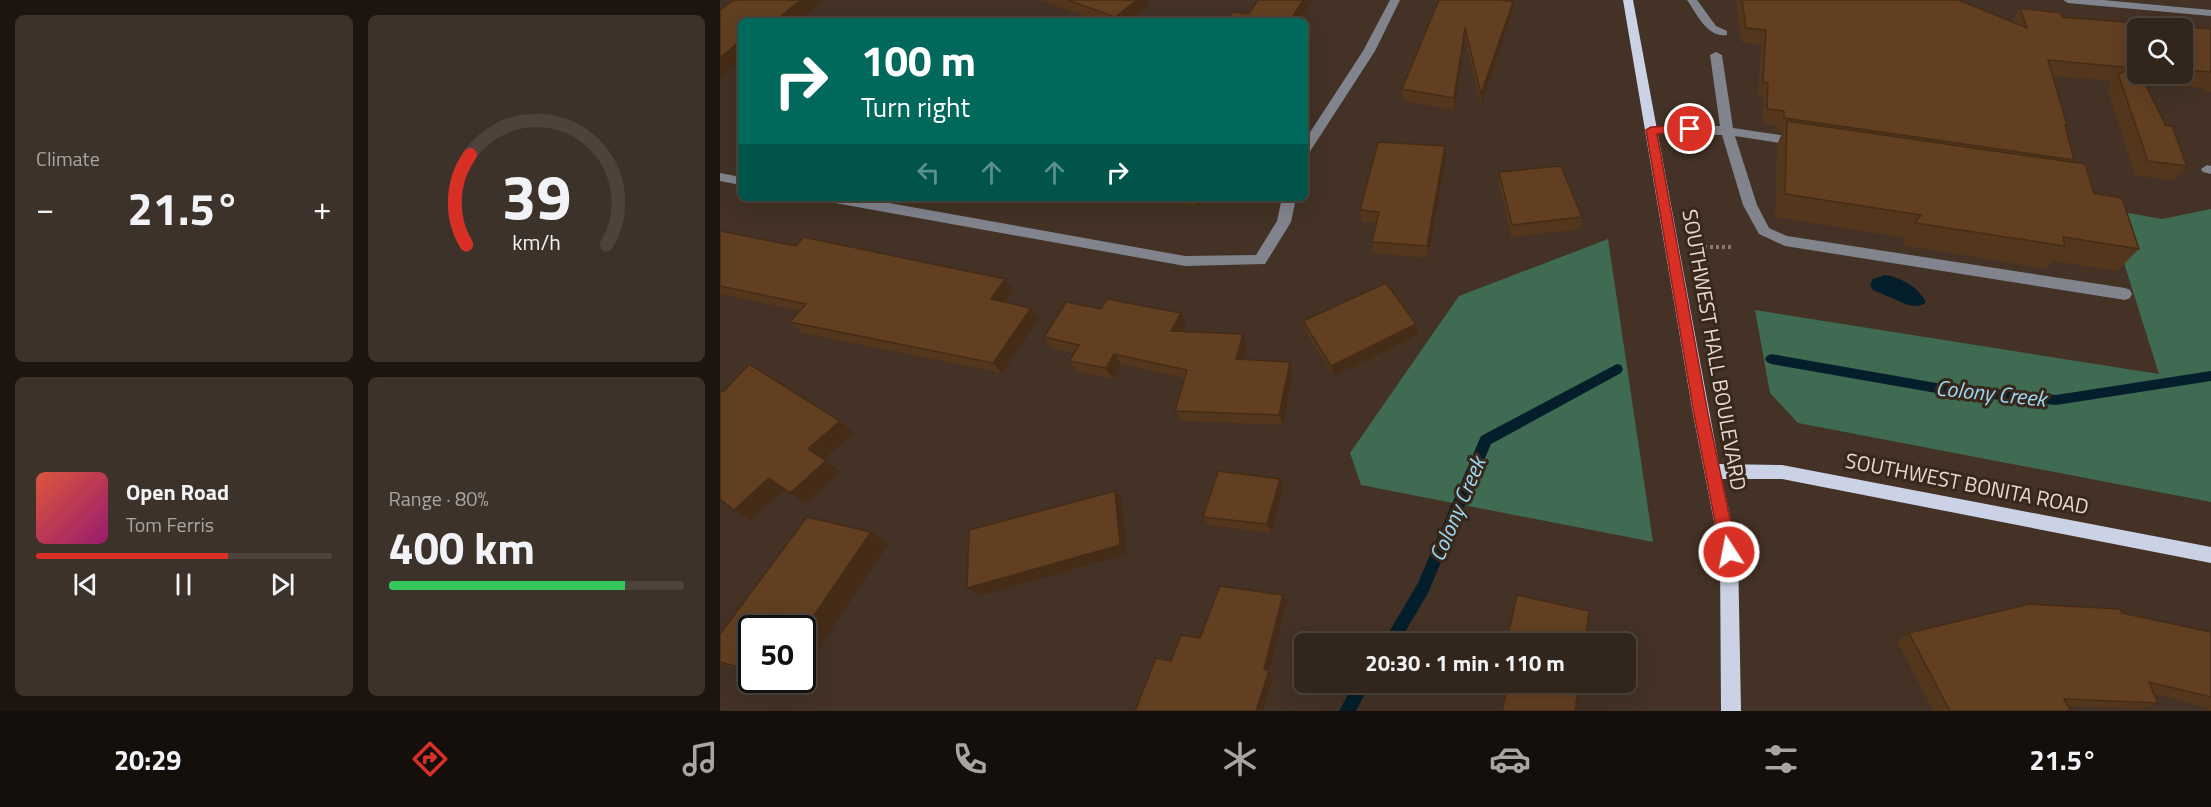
<!DOCTYPE html>
<meta charset="utf-8">
<style>
:root{--surface:#32261c;--page:#3d3229;--text:#f1f3f6;--muted:#a8a5a3;--line:#4d433b;--accent:#d93025}
body{margin:0;font-family:"Titillium Web",sans-serif;background:var(--page);color:var(--text);height:100vh;display:flex;flex-direction:column;font-size:22px;white-space:nowrap}
*{box-sizing:border-box;margin:0}
p{font-size:20px;color:var(--muted)}
.icon{flex:none;width:33px;height:33px;fill:none;stroke:currentColor;stroke-width:2;stroke-linecap:round;stroke-linejoin:round}
.map{position:relative;flex:1;overflow:hidden}
.details{display:flex;flex-direction:column;gap:15px;padding:15px;background:#1c150f;width:720px}
.details>*{flex:none}
.banner{position:absolute;left:18px;top:18px;width:570px;height:183px;border-radius:9px;box-shadow:0 6px 24px #0002,0 0 0 2px var(--line);background:#00695c;color:#fff;overflow:hidden}
.tools{position:absolute;left:1407px;top:18px;display:grid;gap:12px}
.tools a{display:grid;place-items:center;width:66px;height:66px;border-radius:9px;background:var(--surface);box-shadow:0 6px 24px #0002,0 0 0 2px var(--line);font-size:30px}
.speed{position:absolute;left:18px;top:615px;display:flex;gap:12px;font-size:30px;font-weight:700;text-align:center}
.speed>*{display:grid;place-content:center;width:78px;height:78px;border-radius:50%;background:var(--surface);box-shadow:0 6px 24px #0002,0 0 0 2px var(--line);line-height:1}
.speed .limit{border:3px solid #111;border-radius:9px;background:#fff;color:#111}
.pin{position:absolute;display:grid;place-items:center;width:51px;height:51px;color:#fff;margin:-26px;border:3px solid #fff;border-radius:50%;box-shadow:0 2px 6px #0007}
.me{position:absolute;width:66px;margin:-33px;rotate:349deg;stroke-linejoin:round;filter:drop-shadow(0 0 4px #0008)}
.turn{display:flex;align-items:center;gap:21px;height:126px;padding:0 24px;font-size:27px}
.turn .icon{width:78px;height:78px;stroke-width:2.5}
.turn b{display:block;font-size:42px;line-height:51px}
.lanes{display:flex;align-items:center;height:57px;padding:0 24px;background:#0003;justify-content:center;gap:30px;direction:ltr}
.lanes .off{opacity:.35}
.big{font-size:45px;font-weight:700;line-height:1.1}
.details .card{flex:1;display:flex;flex-direction:column;justify-content:center;gap:9px;min-width:0;padding:0 21px;border-radius:9px;background:var(--page)}
.details .dial{align-items:center;gap:0}
.dial svg{height:156px;overflow:visible;fill:none;stroke:var(--line);stroke-width:7;stroke-linecap:round;text-anchor:middle}
.dial text{fill:var(--text);stroke:none}
.song{display:flex;align-items:center;gap:18px}
.cover{width:72px;height:72px;border-radius:9px;background:linear-gradient(135deg,hsl(10 70% 55%),hsl(320 70% 35%))}
.played{height:6px;border-radius:3px;background:linear-gradient(90deg,var(--accent) 65%,var(--line) 65%)}
.keys{display:flex;justify-content:space-around;direction:ltr}
.heat{display:flex;justify-content:space-between;align-items:center;font-size:33px;direction:ltr}
.charge{height:9px;border-radius:4px;background:linear-gradient(90deg,#34c759 80%,var(--line) 0)}
.details .tiles{flex:1;display:grid;gap:15px;grid-template-columns:repeat(2,1fr)}
.trip{position:absolute;left:574px;top:633px;width:342px;height:60px;border-radius:9px;background:var(--surface);box-shadow:0 6px 24px #0002,0 0 0 2px var(--line);font-weight:700;line-height:60px;text-align:center}
.tab-bar{display:flex;height:96px;justify-content:space-around;align-items:center;background:#140f0b;color:var(--muted)}
.tab-bar .icon{width:42px;height:42px}
.tab-bar .active{color:var(--accent)}
.tab-bar b{font-size:27px;color:var(--text)}
main{display:flex;flex:1;min-height:0}
.map>svg:first-child{display:block}
.forest{fill:#3e6b51}
.water{fill:#041f2b}
.lines{fill:none;stroke-linecap:round;stroke-linejoin:round}
.stream{fill:#041f2b;fill-rule:evenodd}
.path{stroke:#88796e;stroke-width:4;stroke-dasharray:3 3;stroke-linecap:butt}
.minor{fill:#81848d;fill-rule:evenodd}
.major{fill:#ccd2e5;fill-rule:evenodd}
.wall{fill:#54361c;fill-rule:evenodd}
.shaded-wall{fill:#452c17}
.building{fill:#623f21;stroke:#452c17;stroke-width:1.5}
.route{fill:#d93025;stroke:#8d1f18;stroke-width:1.5}
.labels{text-anchor:middle;stroke-width:6;stroke-linejoin:round;paint-order:stroke}
.street-label{font-size:21px;fill:#e5d9d1;stroke:#38281b}
.water-label{font-size:22px;font-style:italic;fill:#9bd9f8;stroke:#38281b}
</style>
<main>
<section class="details">
<div class="tiles">
<div class="card"><p>Climate</p>
<div class="heat"><a>−</a><b class="big">21.5°</b><a>+</a></div>
</div>
<div class="card dial"><svg viewBox="0 0 100 80">
<path d="M14 69A42 42 0 1 1 86 69"/>
<path d="M14 69A42 42 0 0 1 16 23" stroke="#d93025"/>
<text x="50" y="56" font-size="32" font-weight="700">39</text>
<text x="50" y="72" font-size="11">km/h</text>
</svg></div>
<div class="card">
<div class="song"><i class="cover"></i><div><b>Open Road</b><p>Tom Ferris</p></div></div>
<div class="played"></div>
<div class="keys"><svg class="icon" aria-label="previous" viewBox="0 0 24 24"><path d="M18 5L8 12l10 7zM5 5v14"/></svg><svg class="icon" aria-label="pause" viewBox="0 0 24 24"><path d="M8 5v14M16 5v14"/></svg><svg class="icon" aria-label="next" viewBox="0 0 24 24"><path d="M6 5l10 7-10 7zM19 5v14"/></svg></div>
</div>
<div class="card"><p>Range · 80%</p><b class="big">400 km</b><div class="charge"></div></div>
</div>
</section>
<div class="map">
<svg width="1491" height="711" viewBox="0 0 1491 711">
<rect width="100%" height="100%" fill="#433225"/>
<g class="forest">
<path d="M1387,209l55,10 49,-10v293l-413,-79 -28,-30 -15,-83 404,64z"/>
<path d="M888,239l45,303 -292,-57 -11,-32 109,-157z"/>
</g>
<path class="water" d="M1165,275c17,3 32,11 41,27l-2,2 -6,2 -10,-1 -35,-15 -3,-5 3,-6z"/>
<g class="lines">
<g class="stream">
<path d="M1051,354l171,30 114,11 155,-24v10l-155,24 -114,-11 -171,-30 -4,-2 -2,-3 2,-3z"/>
<path d="M897,364l4,1 2,4 -2,4 -130,71 -63,149 -30,51h-16l36,-61 63,-147z"/>
<path d="M635,682h16l-15,29h-17z"/>
</g>
<path class="path" d="M978,247h36"/>
<g class="minor">
<path d="M670,0h10l-25,51 -66,102 -4,1v-14l58,-89z"/>
<path d="M967,0h10l19,26 11,5v4c-20,3 -30,-21 -40,-35z"/>
<path d="M1343,0h40l108,10v6l-143,-13z"/>
<path d="M996,52l6,3 11,73 67,10 6,4 -6,4 -65,-10 22,69 12,23 18,8 338,52 5,2 2,4 -2,4 -5,2 -340,-54 -26,-12 -16,-29 -21,-70 -71,-1 -6,-4 6,-4h69l-10,-71z"/>
<path d="M1487,165l4,1v8l-8,-2 -2,-3z"/>
<path d="M0,173l21,4v8l-21,-4z"/>
<path d="M108,198h33l324,58 71,-1 21,-34 5,-23h14l-5,24 -26,42 -80,2 -350,-63z"/>
</g>
<path class="major" d="M903,0h10l86,464 63,1 429,82v16l-429,-84h-60l16,73 3,159h-20l-1,-159 -27,-138z"/>
</g>
<g class="wall">
<path d="M320,0h107l2,6 -19,15h-31z"/>
<path d="M719,0h66v1l7,13 -31,92 -16,-66 -11,70 -51,-9 -1,-12z"/>
<path d="M1016,0h223l53,22 8,-14 42,9 149,12v63h-6l-2,-4 -59,-6 43,84 -14,15 -38,-6 -28,-87 5,-7 -59,-5 14,49 -2,3 9,32 -2,2 22,31 45,56 -22,22 -64,-10 -7,8 -145,-24 5,-7 -131,-21 2,-72 5,-12 -4,-1v-6l-16,-2 1,-26 -5,-1 3,-52 -20,-3zM1418,28h44v46h-44z"/>
<path d="M726,158l-18,100 -55,-5 -1,-11 4,-19 -14,-1 -2,-12z"/>
<path d="M779,172l83,45 -2,12 -69,8 -12,-53z"/>
<path d="M430,198h51l-5,8z"/>
<path d="M0,231l293,59 -8,12 26,6 8,11 -37,54 -200,-40 -12,-11 10,-11 -80,-17z"/>
<path d="M461,313l5,11 -4,7 61,3 4,11 -4,14 47,3 3,10 -10,53 -102,-4 -6,-10 10,-33 -64,-14 -8,15 -36,-8 -8,-10 5,-8 -23,-5 -7,-11z"/>
<path d="M583,321l114,14 -83,41 -28,-44z"/>
<path d="M560,479l4,9 -13,45 -63,-8 -5,-8z"/>
<path d="M151,532l18,12 -87,129v-45h-50v45l-32,-9v-30z"/>
<path d="M1402,613l89,19v79h-3l-1,-3 -53,-14 4,9 -19,6 -71,-3 3,5h-138l-36,-70 12,-8z"/>
<path d="M53,680h25l-4,5z"/>
</g>
<g class="shaded-wall">
<path d="M81,0l22,1 -25,20h-23z"/>
<path d="M417,0h10l2,6 -19,15h-13l-2,-4z"/>
<path d="M583,0h9l-13,21h-9z"/>
<path d="M793,2l-1,12 -31,92v-12z"/>
<path d="M745,28v12l-11,70v-12z"/>
<path d="M21,40v20l-21,18v-20z"/>
<path d="M725,146l1,12 -18,100 -1,-12z"/>
<path d="M473,198h8l-5,8z"/>
<path d="M285,279l8,11 -14,20 -8,-11z"/>
<path d="M311,308l8,11 -37,54 -9,-10z"/>
<path d="M461,313l5,11 -9,18 -6,-11z"/>
<path d="M696,324l1,11 -83,41 -3,-10z"/>
<path d="M523,334l4,11 -6,25 -5,-11z"/>
<path d="M394,354l7,10 -8,15 -7,-11z"/>
<path d="M570,362l3,10 -10,53 -4,-10z"/>
<path d="M120,421l14,12 -31,27 -15,-11z"/>
<path d="M106,461l15,11 -35,32 -16,-11z"/>
<path d="M49,478l16,11 -34,31 -17,-10z"/>
<path d="M560,479l4,9 -13,45 -4,-9z"/>
<path d="M395,491l7,9 5,54 -149,42 -11,-8z"/>
<path d="M151,532l18,12 -87,129v-40z"/>
<path d="M563,595l4,7 -18,69 4,6 -10,34h-7l8,-42z"/>
<path d="M58,680h20l-4,5z"/>
</g>
<g class="building">
<path d="M13,0h68l-26,21h-34v19l-21,18v-48z"/>
<path d="M348,0h69l-22,17z"/>
<path d="M538,0h45l-13,21h-64l6,-9 17,2z"/>
<path d="M719,0h63l11,2 -32,92 -16,-66 -11,70 -52,-9z"/>
<path d="M1022,0h217l68,28 -7,-20 41,5 1,4 149,12v43l-29,-2v-42h-44v38h-2l2,2v6h2l26,52h6l15,40 -39,-5 -30,-87 15,-6 -85,-8 19,65h-2l9,35 -290,-42v-7l-17,-2 1,-26 -5,-1 3,-52 -20,-2z"/>
<path d="M1067,121l298,43 9,29 28,5 17,51 -76,-12 2,9 -150,-23 6,-8 -136,-21z"/>
<path d="M658,142l67,4 -18,100 -55,-4 7,-30 -19,-2z"/>
<path d="M841,166l21,51 -70,8 -13,-53z"/>
<path d="M0,231l76,15 7,-9 202,42 -14,20 40,9 -38,55 -203,-41 16,-18 -86,-18z"/>
<path d="M666,283l30,41 -85,42 -28,-45z"/>
<path d="M387,299l74,14 -10,18 72,3 -7,25 54,3 -11,53 -104,-4 12,-41 -73,-16 -8,14 -37,-7 10,-16 -35,-8 22,-35 35,7z"/>
<path d="M29,364l91,57 -32,28 18,12 -36,32 -21,-15 -35,32 -14,-11v-108h4z"/>
<path d="M498,471l62,8 -13,45 -64,-7z"/>
<path d="M395,491l5,54 -153,43 2,-58z"/>
<path d="M87,517l64,15 -69,101v-5h-50v43l-32,-9v-28z"/>
<path d="M500,586l63,9 -19,74 5,2 -13,40h-121l21,-53 15,3 10,-26 19,3z"/>
<path d="M797,595l72,16 -4,33h-79z"/>
<path d="M1309,604l91,5 2,4 89,19v65l-62,-15 9,21 -94,-4 7,12h-121l-41,-78z"/>
<path d="M788,682h71l-4,29h-73z"/>
</g>
<path class="route" d="M970,125l6,4 -2,3 -37,2 51,280 29,138 -2,6 -6,2 -6,-2 -2,-6 -27,-138 -48,-284 5,-3z"/>
<g class="labels">
<g class="street-label">
<text transform="translate(994 350) rotate(80)" y="7">SOUTHWEST HALL BOULEVARD</text>
<text transform="translate(1247 484) rotate(11)" y="7">SOUTHWEST BONITA ROAD</text>
</g>
<g class="water-label">
<text transform="translate(1271 393) rotate(6)" y="8">Colony Creek</text>
<text transform="translate(737 509) rotate(-67)" y="8">Colony Creek</text>
</g>
</g>
</svg>
<div class="tools">
<a><svg class="icon" aria-label="search" viewBox="0 0 24 24"><circle cx="10" cy="10" r="6"/><path d="M15 15l6 6"/></svg></a>
</div>
<div class="speed"><div class="limit">50</div></div>
<div class="pin" style="left:970px;top:129px;background:#d93025"><svg class="icon" aria-label="arrive" viewBox="0 0 24 24"><path d="M6 21V4h12l-3 4 3 4H6"/></svg></div>
<svg class="me" style="left:1009px;top:552px" viewBox="-20 -20 40 40"><circle r="17" fill="#d93025" stroke="#fff" stroke-width="3"/><path d="M0-11L8 9 0 5-8 9z" fill="#fff"/></svg>
<div class="trip">20:30 · 1 min · 110 m</div>
<div class="banner">
<div class="turn"><svg class="icon" aria-label="right" viewBox="0 0 24 24"><path d="M7 20v-9h11M14 6l5 5-5 5"/></svg><div><b>100 m</b>Turn right</div></div>
<div class="lanes"><svg class="icon off" aria-label="left" viewBox="0 0 24 24"><path d="M17 20v-9H6M10 6l-5 5 5 5"/></svg><svg class="icon off" aria-label="ahead" viewBox="0 0 24 24"><path d="M12 20V5M6 11l6-6 6 6"/></svg><svg class="icon off" aria-label="ahead" viewBox="0 0 24 24"><path d="M12 20V5M6 11l6-6 6 6"/></svg><svg class="icon" aria-label="right" viewBox="0 0 24 24"><path d="M7 20v-9h11M14 6l5 5-5 5"/></svg></div>
</div>
</div>
</main>
<nav class="tab-bar">
<b>20:29</b>
<svg class="icon active" aria-label="directions" viewBox="0 0 24 24"><path d="M12 3l9 9-9 9-9-9zM9 14v-3h6M13 9l2 2-2 2"/></svg>
<svg class="icon" aria-label="music" viewBox="0 0 24 24"><path d="M9 18V5l10-2v13"/><circle cx="6" cy="18" r="3"/><circle cx="16" cy="16" r="3"/></svg>
<svg class="icon" aria-label="phone" viewBox="0 0 24 24"><path d="M5 4h4l2 5-3 2q2 4 5 5l2-3 5 2v4C11 20 4 13 5 4z"/></svg>
<svg class="icon" aria-label="climate" viewBox="0 0 24 24"><path d="M12 3v18M4 7l16 10M4 17L20 7"/></svg>
<svg class="icon" aria-label="car" viewBox="0 0 24 24"><path d="M5 17H2v-5l4-1 3-4h7l3 4 3 1v5h-3M9 17h6M6 11h13"/><circle cx="7" cy="17" r="2"/><circle cx="17" cy="17" r="2"/></svg>
<svg class="icon" aria-label="filters" viewBox="0 0 24 24"><path d="M4 7h16M4 17h16"/><circle cx="9" cy="7" r="2"/><circle cx="15" cy="17" r="2"/></svg>
<b>21.5°</b>
</nav>
